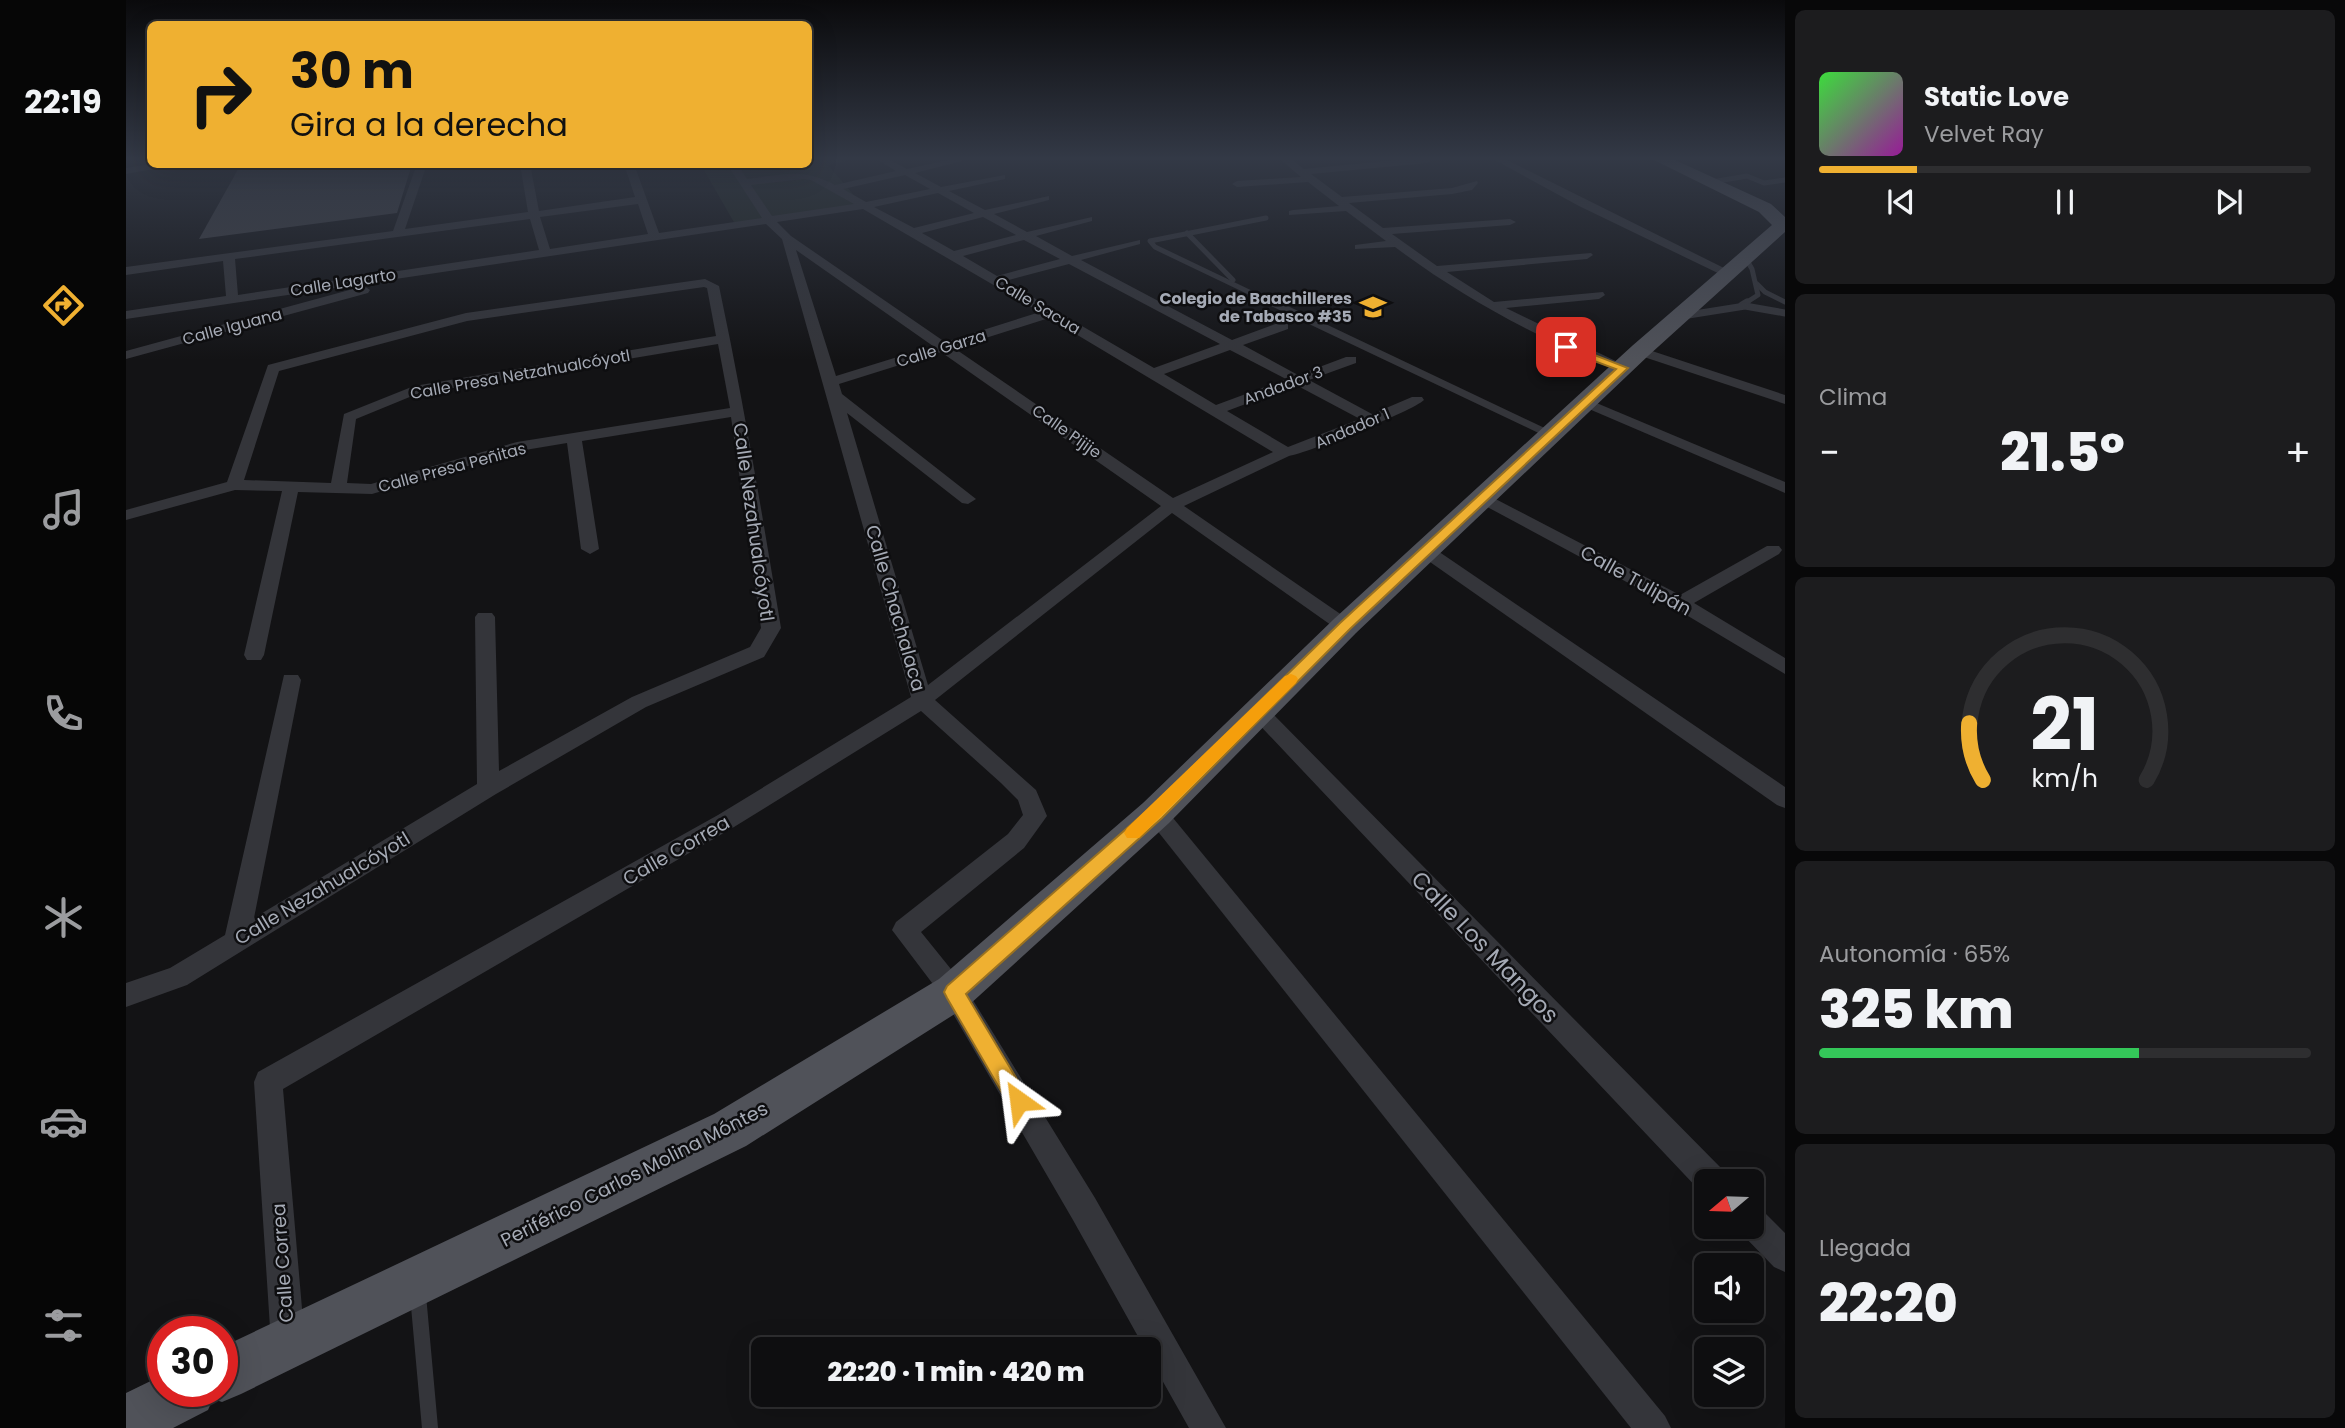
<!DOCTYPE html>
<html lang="es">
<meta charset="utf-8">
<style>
:root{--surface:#0e0e10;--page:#1c1c1e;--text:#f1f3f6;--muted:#9b9c9f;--line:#2e2e30;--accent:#efb031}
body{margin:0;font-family:Poppins,sans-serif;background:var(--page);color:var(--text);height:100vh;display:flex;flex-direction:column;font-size:26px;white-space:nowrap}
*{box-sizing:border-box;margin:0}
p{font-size:23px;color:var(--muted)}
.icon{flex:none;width:38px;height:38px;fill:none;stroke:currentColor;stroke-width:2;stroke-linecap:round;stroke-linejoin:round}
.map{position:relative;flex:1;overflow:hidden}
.side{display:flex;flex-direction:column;gap:10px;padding:10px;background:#080809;width:560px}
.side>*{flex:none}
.banner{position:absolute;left:21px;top:21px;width:665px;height:147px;border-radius:10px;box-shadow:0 7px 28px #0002,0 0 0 2px var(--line);background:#efb031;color:#111;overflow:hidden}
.needle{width:46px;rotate:251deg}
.buttons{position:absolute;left:1568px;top:1169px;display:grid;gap:14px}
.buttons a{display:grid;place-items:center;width:70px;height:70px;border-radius:10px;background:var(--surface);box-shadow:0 7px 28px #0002,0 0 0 2px var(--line);font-size:35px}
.speed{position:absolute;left:21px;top:1316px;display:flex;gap:14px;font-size:35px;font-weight:700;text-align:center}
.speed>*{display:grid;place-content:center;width:91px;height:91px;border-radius:50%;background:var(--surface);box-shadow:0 7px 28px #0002,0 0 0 2px var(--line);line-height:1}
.speed .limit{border:10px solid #d22;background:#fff;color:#111}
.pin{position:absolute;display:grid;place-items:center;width:60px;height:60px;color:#fff;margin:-30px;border-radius:14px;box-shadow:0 4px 10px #0006}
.me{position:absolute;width:77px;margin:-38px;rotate:329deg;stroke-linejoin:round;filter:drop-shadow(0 0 5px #0008)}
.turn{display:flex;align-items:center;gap:24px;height:147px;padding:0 28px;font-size:32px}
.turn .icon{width:91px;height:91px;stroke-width:2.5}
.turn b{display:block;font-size:49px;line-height:60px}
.big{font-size:52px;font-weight:800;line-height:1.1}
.side .tile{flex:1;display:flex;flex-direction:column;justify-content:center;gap:10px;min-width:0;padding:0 24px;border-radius:10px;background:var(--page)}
.side .dial{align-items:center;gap:0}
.dial svg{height:182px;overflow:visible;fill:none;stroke:var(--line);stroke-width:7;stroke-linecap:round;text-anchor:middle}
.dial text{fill:var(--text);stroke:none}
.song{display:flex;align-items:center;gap:21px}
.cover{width:84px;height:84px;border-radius:10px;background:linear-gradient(135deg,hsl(120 70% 55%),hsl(300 70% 35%))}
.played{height:7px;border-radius:4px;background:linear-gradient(90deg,var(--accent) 20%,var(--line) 20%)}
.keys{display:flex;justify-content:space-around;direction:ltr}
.heat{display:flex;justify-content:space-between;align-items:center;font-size:38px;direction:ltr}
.charge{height:10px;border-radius:5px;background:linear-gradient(90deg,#34c759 65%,var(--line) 0)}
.trip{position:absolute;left:625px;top:1337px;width:410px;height:70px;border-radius:10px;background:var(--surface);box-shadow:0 7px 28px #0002,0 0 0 2px var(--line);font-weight:800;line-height:70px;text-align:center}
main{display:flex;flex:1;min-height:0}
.menu{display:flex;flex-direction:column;width:126px;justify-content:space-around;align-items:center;background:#060606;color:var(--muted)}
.menu .icon{width:49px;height:49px}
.menu .active{color:var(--accent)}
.menu b{font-size:32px;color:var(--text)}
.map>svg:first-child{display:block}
.green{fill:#1f2720}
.building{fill:#424348}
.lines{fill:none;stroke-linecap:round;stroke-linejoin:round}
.lane-far2{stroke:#34353a;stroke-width:5}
.lane-far1{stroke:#34353a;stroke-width:7}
.lane{stroke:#34353a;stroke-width:16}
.street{fill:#34353a;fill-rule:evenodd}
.primary{fill:#505259;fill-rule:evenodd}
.route{fill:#efb031;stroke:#9b7220;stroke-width:2}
.slow{fill:#f59e0b}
.labels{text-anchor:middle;stroke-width:5;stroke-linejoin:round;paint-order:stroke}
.far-street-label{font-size:16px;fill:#a5aab5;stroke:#0e0e10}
.far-poi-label{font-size:16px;font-weight:bold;fill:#a5aab5;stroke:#0e0e10;text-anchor:end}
.street-label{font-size:19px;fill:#a5aab5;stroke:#0e0e10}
.near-street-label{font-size:23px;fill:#a5aab5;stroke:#0e0e10}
</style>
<main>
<nav class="menu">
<b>22:19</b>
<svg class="icon active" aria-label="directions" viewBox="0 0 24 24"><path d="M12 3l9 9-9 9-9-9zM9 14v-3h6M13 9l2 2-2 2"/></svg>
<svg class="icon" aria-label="music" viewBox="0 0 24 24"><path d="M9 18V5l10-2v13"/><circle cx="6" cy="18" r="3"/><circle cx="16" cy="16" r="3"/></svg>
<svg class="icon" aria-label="phone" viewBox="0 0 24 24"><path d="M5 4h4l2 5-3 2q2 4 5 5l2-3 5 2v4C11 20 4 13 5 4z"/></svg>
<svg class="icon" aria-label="climate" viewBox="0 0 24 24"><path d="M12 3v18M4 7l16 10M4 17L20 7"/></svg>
<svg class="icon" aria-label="car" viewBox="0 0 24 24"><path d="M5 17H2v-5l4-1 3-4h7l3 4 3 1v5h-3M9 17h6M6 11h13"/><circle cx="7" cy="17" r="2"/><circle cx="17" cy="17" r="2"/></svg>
<svg class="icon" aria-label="filters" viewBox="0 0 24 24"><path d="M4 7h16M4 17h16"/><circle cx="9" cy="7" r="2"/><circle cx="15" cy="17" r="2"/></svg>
</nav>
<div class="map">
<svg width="1659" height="1428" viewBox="0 0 1659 1428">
<rect width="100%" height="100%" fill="#131315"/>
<path class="green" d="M683,160h42l-23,5 35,41 -128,18 -34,-59 107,-1z"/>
<path class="building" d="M115,164h171l-15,49 -198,26z"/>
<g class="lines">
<g class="lane-far2">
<path d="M1586,182l35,-6 17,7 21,-3"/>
<path d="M1140,218l-116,23 5,6 119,57"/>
<path d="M1061,233l46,47"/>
<path d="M1631,284l8,8 20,10"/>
<path d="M1618,304l14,-9 -6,-26 -7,-12"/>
</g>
<g class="lane-far1">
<path d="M1145,302l280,133"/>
<path d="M1616,305l5,-3"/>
<path d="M1556,316l63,-10 40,7"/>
</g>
<path class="lane" d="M292,1295l12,133"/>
<g class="street">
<path d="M752,160h12l17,9 41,-9h18l-51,13 26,14 64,-12v4l-56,12 36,19 64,-14v4l-55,14 33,18 65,-15v4l-56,15 36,20 68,-16v4l-59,16 151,80 46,-17h10v6l-45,16 55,30 48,-18h10v6l-47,17 63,34 40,-17h10l2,3c-11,11 -117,53 -135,56l-105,50 168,116 3,4 -3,4h-14l-166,-117 -237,187 101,90 11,26 -23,32 -103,84 42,52 132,214 131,230h-37l-41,-73v-6h-3l-72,-129 -128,-220 -53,-70 4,-8 112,-88 15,-19 -5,-15 -17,-17 -80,-72 -187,116 -451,262 22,254 -5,12 -12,5 -12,-5 -5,-12 -17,-261 4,-10 460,-257 193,-118 -129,-458 -16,-15 -640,95v-8l100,-15 -3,-35 -97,14v-8l267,-36 24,-67h10l-22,65 123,-17 -8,-48h10l9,47 96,-14 -11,-33h10l25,69 103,-15 -35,-54h10l10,15c36,-4 55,-12 88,6l61,-14zM779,175l25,14 -64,13 -23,-13zM677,179l8,1 43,24 -82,12 -21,-31zM812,193l36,20 -60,15 -40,-21zM512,204l10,30 -98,15 -10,-32zM737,209l177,103 -95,30 -154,-106 -14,-14zM857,217l33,18 -62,16 -32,-18zM404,219l9,31 -301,45 -3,-36zM898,240l36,19 -63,17 -34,-20zM670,250l137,96 -97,30zM943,264l151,80 -66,24 -149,-87zM923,318l224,134 -100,46 -219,-150zM1104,350l56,29 -70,26 -52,-31zM815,352l220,154 -233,179 -81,-272 115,90 6,1 8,-5 -134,-105 -3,-10zM1170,385l64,34 -72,28 -61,-36z"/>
<path d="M1155,160h11l12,9 92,-9h36l-5,3 -116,11 31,23 110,-9 25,-7 1,2 -6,7 -20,4 -103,9 34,25 127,-9 6,3 -6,3 -118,9 45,32 154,-13 2,2 -6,4 -140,13 47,30 109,-10 2,3 -6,4 -93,9 124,60 -2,3h-10c-80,-33 -155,-73 -223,-124l-40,2v-4l31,-4 -40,-30 -57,4v-4l4,-1 46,-4 -31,-24 -71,5 -5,-3 5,-3 64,-4z"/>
<path d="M1369,160h12l227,113 -10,3 -145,-70z"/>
<path d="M25,164h30l-55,10v-6z"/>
<path d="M579,279l14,7c24,113 43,227 62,342l-17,29 -118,50 -150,87 -309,191 -61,22v-24l44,-15 55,-33 59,-260h14l3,5 -47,238 223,-134 -2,-167 3,-4h14l3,4 4,154 133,-74 118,-50 11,-19 -30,-211 -149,24 17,108 -9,5 -9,-5 -14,-106 -48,8 -147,43 -74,-2 -34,163 -3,5h-14l-3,-5 38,-164 -47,-1 -109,30v-10l101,-28 41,-117 198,-52zM578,287l3,1 9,48 -302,50 -70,28 -13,69 -87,-3 35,-109 188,-50zM592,344l12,64 -213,34 -146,42 -24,-1 9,-64 61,-25z"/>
<path d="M238,286l6,4 -2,3 -242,66v-8z"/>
<path d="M1514,347l145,48v9l-150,-50 -2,-3z"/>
<path d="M1461,399l198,83v11l-203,-87 -2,-3 2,-3z"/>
<path d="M1358,493l196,102 87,-49h12l3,4 -3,4 -85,49 91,55v16l-112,-67 -195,-105 -2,-4 2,-4z"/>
<path d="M1300,546l6,1 353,240v21l-8,-3 -357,-250 -3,-4 3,-4z"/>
<path d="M1132,704l7,2 458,464 4,11h-21v13l-5,-2 -450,-476 -3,-5 3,-5z"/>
<path d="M1030,804l8,3 501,609 6,12h-40l-483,-609 -3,-6 3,-6z"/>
<path d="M1626,1207l11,4 22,22v39l-11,-5 -33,-34 -3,-6h14z"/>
</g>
<path class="primary" d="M1528,160h21l96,44 14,13v15l-137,124 -292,277 -187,190 -200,182 -223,141 -505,248 -19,8 -9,-3 -5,11 -35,18h-47v-35l37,-18v16h59v-44l492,-233 225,-135 204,-176 191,-184 298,-273 140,-121 -13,-13z"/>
</g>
<linearGradient id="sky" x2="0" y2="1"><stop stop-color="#0a0a0c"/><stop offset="0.44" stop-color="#333946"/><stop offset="1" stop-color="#333946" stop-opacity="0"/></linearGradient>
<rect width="1659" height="360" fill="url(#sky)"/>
<path class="route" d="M1436,345h7l59,23 -278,261 -188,189 -196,176 64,107 -3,7 -8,3 -8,-3 -64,-110 -3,-6 3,-6 203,-178 190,-185 276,-254 -54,-20z"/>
<path class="slow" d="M1165,674l5,2 2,3 -2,4 -157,155h-12l-3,-5 3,-5 158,-152z"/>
<defs>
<g id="school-bare" transform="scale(2.1)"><path d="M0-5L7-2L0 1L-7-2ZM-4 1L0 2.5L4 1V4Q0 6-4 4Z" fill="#efb031" stroke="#0e0e10" stroke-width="2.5" paint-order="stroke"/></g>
</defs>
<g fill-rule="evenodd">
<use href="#school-bare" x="1247" y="307"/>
</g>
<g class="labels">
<g class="far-street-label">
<text transform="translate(217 282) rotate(-9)" y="6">Calle Lagarto</text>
<text transform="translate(912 305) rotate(31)" y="6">Calle Sacua</text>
<text transform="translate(106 326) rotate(-15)" y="6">Calle Iguana</text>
<text transform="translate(815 348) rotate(-17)" y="6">Calle Garza</text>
<text transform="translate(394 374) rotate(-10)" y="6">Calle Presa Netzahualcóyotl</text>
<text transform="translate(1157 385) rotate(-20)" y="6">Andador 3</text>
<text transform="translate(1226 428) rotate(-23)" y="6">Andador 1</text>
<text transform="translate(941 431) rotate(35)" y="6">Calle Pijije</text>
<text transform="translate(326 467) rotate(-15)" y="6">Calle Presa Peñitas</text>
</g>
<g class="far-poi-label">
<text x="1226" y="304">Colegio de Baachilleres<tspan x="1226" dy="18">de Tabasco #35</tspan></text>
</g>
<g class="street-label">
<text transform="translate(628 522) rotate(82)" y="7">Calle Nezahualcóyotl</text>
<text transform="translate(1510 580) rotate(29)" y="7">Calle Tulipán</text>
<text transform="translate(770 608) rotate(74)" y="7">Calle Chachalaca</text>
<text transform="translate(550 850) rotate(-30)" y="7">Calle Correa</text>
<text transform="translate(196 888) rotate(-31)" y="7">Calle Nezahualcóyotl</text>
<text transform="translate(508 1174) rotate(-27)" y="7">Periférico Carlos Molina Móntes</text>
<text transform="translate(156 1263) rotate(-94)" y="7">Calle Correa</text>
</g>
<g class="near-street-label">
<text transform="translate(1359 947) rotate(46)" y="8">Calle Los Mangos</text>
</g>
</g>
</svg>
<div class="buttons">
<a><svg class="needle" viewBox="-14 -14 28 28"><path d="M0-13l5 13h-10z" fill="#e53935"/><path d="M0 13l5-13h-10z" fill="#9b9c9f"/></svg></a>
<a><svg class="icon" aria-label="sound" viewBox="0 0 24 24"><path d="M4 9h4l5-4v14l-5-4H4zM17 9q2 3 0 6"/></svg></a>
<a><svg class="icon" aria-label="layers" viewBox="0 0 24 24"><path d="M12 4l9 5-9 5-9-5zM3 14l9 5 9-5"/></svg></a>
</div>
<div class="speed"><div class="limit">30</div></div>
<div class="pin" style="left:1440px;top:347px;background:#d93025"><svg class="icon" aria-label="arrive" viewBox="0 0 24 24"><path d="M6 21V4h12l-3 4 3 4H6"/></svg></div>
<svg class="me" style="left:893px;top:1101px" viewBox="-20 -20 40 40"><path d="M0-17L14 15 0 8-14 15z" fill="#efb031" stroke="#fff" stroke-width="4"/></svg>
<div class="trip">22:20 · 1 min · 420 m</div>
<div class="banner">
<div class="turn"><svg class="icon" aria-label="right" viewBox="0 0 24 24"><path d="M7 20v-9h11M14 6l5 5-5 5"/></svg><div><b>30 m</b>Gira a la derecha</div></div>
</div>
</div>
<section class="side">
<div class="tile">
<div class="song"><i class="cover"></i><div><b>Static Love</b><p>Velvet Ray</p></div></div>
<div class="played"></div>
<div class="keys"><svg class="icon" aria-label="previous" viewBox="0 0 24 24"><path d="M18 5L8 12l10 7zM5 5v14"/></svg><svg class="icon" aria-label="pause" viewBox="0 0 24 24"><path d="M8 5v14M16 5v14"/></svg><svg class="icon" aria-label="next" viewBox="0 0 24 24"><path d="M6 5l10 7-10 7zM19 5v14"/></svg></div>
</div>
<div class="tile"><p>Clima</p>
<div class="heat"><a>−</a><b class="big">21.5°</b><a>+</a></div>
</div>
<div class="tile dial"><svg viewBox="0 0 100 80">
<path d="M14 69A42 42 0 1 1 86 69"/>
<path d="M14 69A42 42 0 0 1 8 44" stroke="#efb031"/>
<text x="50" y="56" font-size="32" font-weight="700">21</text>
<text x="50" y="72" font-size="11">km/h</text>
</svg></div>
<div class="tile"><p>Autonomía · 65%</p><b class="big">325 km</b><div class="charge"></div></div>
<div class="tile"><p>Llegada</p><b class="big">22:20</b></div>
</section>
</main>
